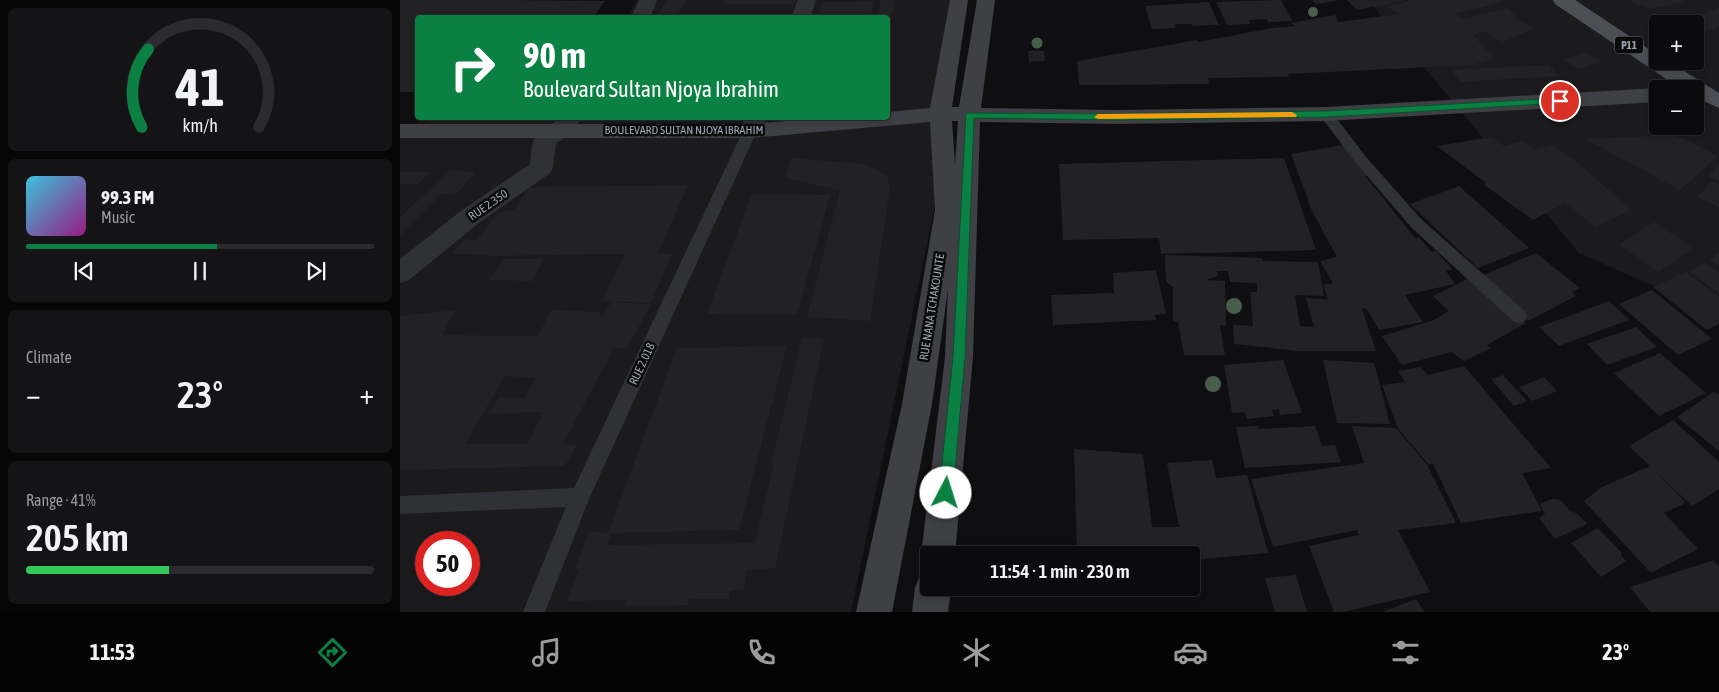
<!DOCTYPE html>
<meta charset="utf-8">
<style>
:root{--surface:#0b0b0d;--page:#141416;--text:#f1f3f6;--muted:#9a9b9d;--line:#2b2b2e;--accent:#0b8043}
body{margin:0;font-family:"Asap Condensed",sans-serif;background:var(--page);color:var(--text);height:100vh;display:flex;flex-direction:column;font-size:19px;white-space:nowrap}
*{box-sizing:border-box;margin:0}
p{font-size:16px;color:var(--muted)}
.icon{flex:none;width:28px;height:28px;fill:none;stroke:currentColor;stroke-width:2;stroke-linecap:round;stroke-linejoin:round}
.map{position:relative;flex:1;overflow:hidden}
.details{display:flex;flex-direction:column;gap:8px;padding:8px;background:#060607;width:400px}
.details>*{flex:none}
.hud{position:absolute;left:15px;top:15px;width:475px;height:105px;border-radius:5px;box-shadow:0 2px 8px #0003,0 0 0 1px var(--line);background:#0b8043;color:#fff;overflow:hidden}
.fabs{position:absolute;left:1249px;top:15px;display:grid;gap:10px}
.fabs a{display:grid;place-items:center;width:55px;height:55px;border-radius:5px;background:var(--surface);box-shadow:0 2px 8px #0003,0 0 0 1px var(--line);font-size:25px}
.speed{position:absolute;left:15px;top:531px;display:flex;gap:10px;font-size:25px;font-weight:700;text-align:center}
.speed>*{display:grid;place-content:center;width:65px;height:65px;border-radius:50%;background:var(--surface);box-shadow:0 2px 8px #0003,0 0 0 1px var(--line);line-height:1}
.speed .limit{border:8px solid #d22;background:#fff;color:#111}
.pin{position:absolute;display:grid;place-items:center;width:42px;height:42px;color:#fff;margin:-21px;border:2px solid #fff;border-radius:50%;box-shadow:0 1px 5px #0007}
.me{position:absolute;width:55px;margin:-28px;rotate:5deg;stroke-linejoin:round;filter:drop-shadow(0 0 4px #0008)}
.turn{display:flex;align-items:center;gap:18px;height:105px;padding:0 25px;font-size:22px}
.turn .icon{width:65px;height:65px;stroke-width:2.5}
.turn b{display:block;font-size:35px;line-height:42px}
.big{font-size:38px;font-weight:600;line-height:1.1}
.details .tile{flex:1;display:flex;flex-direction:column;justify-content:center;gap:8px;min-width:0;padding:0 18px;border-radius:8px;background:var(--page)}
.details .dial{align-items:center;gap:0}
.dial svg{height:130px;overflow:visible;fill:none;stroke:var(--line);stroke-width:7;stroke-linecap:round;text-anchor:middle}
.dial text{fill:var(--text);stroke:none}
.song{display:flex;align-items:center;gap:15px}
.cover{width:60px;height:60px;border-radius:8px;background:linear-gradient(135deg,hsl(190 70% 55%),hsl(310 70% 35%))}
.played{height:5px;border-radius:2px;background:linear-gradient(90deg,var(--accent) 55%,var(--line) 55%)}
.keys{display:flex;justify-content:space-around;direction:ltr}
.heat{display:flex;justify-content:space-between;align-items:center;font-size:28px;direction:ltr}
.charge{height:8px;border-radius:4px;background:linear-gradient(90deg,#34c759 41%,var(--line) 0)}
.trip{position:absolute;left:520px;top:546px;width:280px;height:50px;border-radius:5px;background:var(--surface);box-shadow:0 2px 8px #0003,0 0 0 1px var(--line);font-weight:600;line-height:50px;text-align:center}
.tabs{display:flex;height:80px;justify-content:space-around;align-items:center;background:#040405;color:var(--muted)}
.tabs .icon{width:35px;height:35px}
.tabs .active{color:var(--accent)}
.tabs b{font-size:22px;color:var(--text)}
main{display:flex;flex:1;min-height:0}
.map>svg:first-child{display:block}
.built{fill:#1b1b1e;fill-rule:evenodd}
.building{fill:#222225;fill-rule:evenodd}
.lines{fill:none;stroke-linecap:round;stroke-linejoin:round}
.lane{fill:#303136;fill-rule:evenodd}
.street{fill:#303136;fill-rule:evenodd}
.secondary{fill:#3e4046;fill-rule:evenodd}
.primary{fill:#4c4e55;fill-rule:evenodd}
.tree{fill:#475e49}
.route{fill:#0b8043;stroke:#07532c}
.slow{fill:#f59e0b}
.labels{text-anchor:middle;stroke-width:5;stroke-linejoin:round;paint-order:stroke}
.shield{fill:#0a0a0b;stroke:#727680;stroke-width:1}
.shield-label{font-size:11px;font-weight:bold;fill:#9fa5b2}
.street-label{font-size:12px;fill:#9fa5b2;stroke:#0a0a0b}
</style>
<main>
<section class="details">
<div class="tile dial"><svg viewBox="0 0 100 80">
<path d="M14 69A42 42 0 1 1 86 69"/>
<path d="M14 69A42 42 0 0 1 18 21" stroke="#0b8043"/>
<text x="50" y="56" font-size="32" font-weight="700">41</text>
<text x="50" y="72" font-size="11">km/h</text>
</svg></div>
<div class="tile">
<div class="song"><i class="cover"></i><div><b>99.3 FM</b><p>Music</p></div></div>
<div class="played"></div>
<div class="keys"><svg class="icon" aria-label="previous" viewBox="0 0 24 24"><path d="M18 5L8 12l10 7zM5 5v14"/></svg><svg class="icon" aria-label="pause" viewBox="0 0 24 24"><path d="M8 5v14M16 5v14"/></svg><svg class="icon" aria-label="next" viewBox="0 0 24 24"><path d="M6 5l10 7-10 7zM19 5v14"/></svg></div>
</div>
<div class="tile"><p>Climate</p>
<div class="heat"><a>−</a><b class="big">23°</b><a>+</a></div>
</div>
<div class="tile"><p>Range · 41%</p><b class="big">205 km</b><div class="charge"></div></div>
</section>
<div class="map">
<svg width="1319" height="612" viewBox="0 0 1319 612">
<rect width="100%" height="100%" fill="#0f0f11"/>
<g class="built">
<path d="M237,0h322l-8,127 -100,485h-451v-486l48,-8h440v-100l-261,-1zM26,542h43v43h-43z"/>
<path d="M968,0h351v315l-140,-62zM1258,24h37v37h-37zM1258,89h37v37h-37z"/>
</g>
<g class="building">
<path d="M0,0h109l96,1 -12,17h-175v74h-18z"/>
<path d="M267,0h19l-10,18h-20z"/>
<path d="M325,0h71l-1,4h-61l-11,-1z"/>
<path d="M481,0h14l-7,28v-10h-11z"/>
<path d="M881,0l11,21 -24,1 -1,-3 -18,1 1,4 -23,1 -11,-23z"/>
<path d="M912,0h24v1l-20,3z"/>
<path d="M947,0h56v1l-46,9z"/>
<path d="M1013,0h88l2,2 -48,12 8,5 45,-11 9,8 -3,1 20,12 -32,13 -18,-11 -11,4 22,23 -23,7 -184,9 1,3 -81,1 1,6 -130,1 -2,-24 120,-21 1,2 74,-14 23,-2 -4,-3 44,-8 4,7 60,-8 -11,-8z"/>
<path d="M1229,0h53l1,2 -33,7 -7,-5 -6,1z"/>
<path d="M474,1l-4,17h-52l5,-16z"/>
<path d="M809,2l10,23 -26,1 -2,-2h-16l1,4 -24,1 -7,-23z"/>
<path d="M1319,8v19l-14,5 -10,-5v-3h-5l-7,-4z"/>
<path d="M628,51h16l1,10 -16,1z"/>
<path d="M1185,52l15,10 -21,7 -15,-9z"/>
<path d="M1149,65l10,11 -99,6 -8,-12z"/>
<path d="M1269,135l15,4 34,17 -38,34 -95,-51z"/>
<path d="M1092,137l12,9 19,-5 11,9 19,-5 25,18 54,47 -37,17 -30,-24 -32,17 -50,-36 3,-1 -49,-37z"/>
<path d="M948,144l22,31 -5,1 50,62 4,-1 12,15 5,-1 16,18 -6,2 9,13 -50,11 18,27 -44,8 -13,-22 -4,1 14,42h-77l-65,-7 -1,-19 20,1 -3,-34h7v-9l-27,-1 -2,-11h-11l1,5 -12,4 19,1 1,45 -6,-1 5,30h-41l-6,-33 -5,-1v-34l-7,-5 -1,-27 97,3v3l56,1 6,34 -29,-1 5,31 14,1 -8,-29 22,1 -5,-14 10,-2 -13,-22 17,-4 -25,-46 -21,-57z"/>
<path d="M391,158l71,6 13,4 12,8 3,12 -20,133 -63,-4 33,-127 -55,-12z"/>
<path d="M884,158l32,92 -155,4 -2,-16 -96,2 -4,-76z"/>
<path d="M1319,164v17l-11,-5z"/>
<path d="M51,170l25,2 -21,23 -13,-2 -42,42v-18z"/>
<path d="M0,172h31l-13,12h-18z"/>
<path d="M1311,181l8,4v22l-21,-10z"/>
<path d="M288,185l-30,68 -1,1h15l-21,49 -49,-2 23,-47 -139,2 1,-1 -35,-1 13,-15 12,1 22,-28 15,-2 15,-23z"/>
<path d="M1059,186l70,62 -51,20 -68,-64z"/>
<path d="M352,194l78,1 -33,120 -90,-1z"/>
<path d="M1254,222l39,26 -34,24 -40,-27z"/>
<path d="M1319,252v14l-10,-6z"/>
<path d="M1136,253l44,35 -8,4 4,4 -48,25 -49,-44z"/>
<path d="M104,259h40l-12,22 -42,-1z"/>
<path d="M1304,262l15,10v21l-30,-21z"/>
<path d="M756,270l10,44 -11,1 1,5 -103,5 -2,-30 63,-2 -1,-20z"/>
<path d="M1286,272l33,25v27l-12,6 -54,-43z"/>
<path d="M1071,277l55,46 -39,22 4,3 -27,13 -13,-9 -49,13 -20,-29 52,-16 15,-9 -16,-15z"/>
<path d="M1252,290l60,49 -34,16 -59,-51z"/>
<path d="M1209,301l20,19 -70,26 -20,-19z"/>
<path d="M211,302l40,2 -24,45 -13,-1 -51,96 14,1 -12,21 -165,4v-154l55,-6 -13,25 96,1 13,-26 51,2 -3,4h4zM105,376l31,2 -11,20 -26,-1 -9,17 54,-2 -17,32h-62z"/>
<path d="M1236,327l21,20 -50,18 -20,-21z"/>
<path d="M402,338l22,1 -49,229 -28,2 -3,19 -14,2 -1,8h-40l-1,6 -62,1 2,-6 -61,1 12,-32h-4l14,-37 19,1 69,-185 110,-2 -48,184 -127,3 -5,12 148,-2 19,-80h-3z"/>
<path d="M1260,353l46,40 -47,23 -45,-43z"/>
<path d="M883,360l19,53 -22,2 -1,-6 -7,1 2,6 -27,3 -2,-7 -13,1 -8,-48z"/>
<path d="M923,360l51,3 16,61 -53,-1z"/>
<path d="M1064,366l87,102 -29,5 20,38 -81,12 -28,-59h-5l-31,-37 -15,-42 23,-3 -7,-11 22,-4 8,8z"/>
<path d="M1103,375l24,26 -13,5 -23,-27z"/>
<path d="M1144,377l13,14 -25,10 -13,-14z"/>
<path d="M1315,391l4,4v56l-42,-34z"/>
<path d="M1273,420l46,42v27l-27,17 -35,-33 29,30 -22,10 34,36 -47,24 -67,-72 18,-14 48,-21 -21,-20z"/>
<path d="M858,426l1,3 56,-3 7,20 13,-1 6,17 -96,6 -9,-41z"/>
<path d="M952,426l44,2 31,37 29,58 -58,7 32,62 -87,20h-9l-25,-66 50,-11 -2,-5 -84,17 -22,-68 113,-16z"/>
<path d="M674,449l69,5 9,73h27l-12,-64 45,-3 4,18 31,-3 21,78 -77,7v-5h-114z"/>
<path d="M1151,499l10,1 8,10 9,4 9,10 -32,15 -16,-21 6,-4 -5,-10z"/>
<path d="M1198,528l23,24v3l5,6 -25,16 -30,-34z"/>
<path d="M1314,560l5,6v46h-69l-20,-25z"/>
<path d="M896,575l11,37h-32l-10,-34z"/>
<path d="M1016,599l9,13h-43z"/>
</g>
<g class="lines">
<g class="lane">
<path d="M926,110l5,1 35,46 56,63 103,91 2,5 -2,5 -6,2 -6,-2 -101,-93 -56,-65 -35,-46 -1,-3z"/>
<path d="M350,127l7,4 -168,368 -44,113h-22l43,-105 -166,7v-18l174,-8 169,-357z"/>
</g>
<g class="street">
<path d="M239,0h18l-7,18h-19z"/>
<path d="M398,0h18l-6,18h-19z"/>
<path d="M159,118h23l-13,17 -13,8 -3,25 -4,6 -69,48 -71,58 -9,3v-24l62,-49 68,-46c1,-8 1,-22 6,-28 7,-8 17,-11 23,-18z"/>
<path d="M345,118h22l-9,18 -8,2 -8,-2 -3,-5z"/>
</g>
<g class="secondary">
<path d="M550,0h18l-16,107h7l18,-107h18l-14,108 136,2 209,-3 332,-19v14l-332,19 -209,3 -137,-2 -7,235 -18,198h-26v13l-3,-1 -5,-12 24,-198 3,-68 -16,115 -40,208h-36l46,-208 33,-194 -5,-88 -180,16h-350v-14h350l72,-6h66v-6l42,-4zM552,121h6l-3,43z"/>
<path d="M529,572v16h22l-3,24h-36l3,-24 5,-13z"/>
</g>
<path class="primary" d="M1153,0h22l83,55v6h10l51,32v15l-24,-11v-8h-14l-126,-85z"/>
</g>
<g class="tree">
<circle cx="913" cy="12" r="5"/>
<circle cx="637" cy="43" r="5.5"/>
<circle cx="834" cy="306" r="8"/>
<circle cx="813" cy="384" r="8"/>
</g>
<path class="route" d="M1160,98l4,3 -1,2 -237,14 -209,3 -143,-2 -9,239 -12,136 -2,4 -5,2 -5,-2 -2,-4 14,-136 13,-244 151,1 209,-3z"/>
<path class="slow" d="M892,112l5,3 -1,2 -198,2 -4,-2 4,-3z"/>
<g class="labels">
<rect class="shield" x="1215" y="36.5" width="28" height="17" rx="4"/>
<g class="shield-label">
<text x="1229" y="49">P11</text>
</g>
<g class="street-label">
<text x="284" y="134">BOULEVARD SULTAN NJOYA IBRAHIM</text>
<text transform="translate(88 205) rotate(-35)" y="4">RUE 2.350</text>
<text transform="translate(532 307) rotate(-81)" y="4">RUE NANA TCHAKOUNTE</text>
<text transform="translate(242 364) rotate(-65)" y="4">RUE 2.018</text>
</g>
</g>
</svg>
<div class="fabs">
<a>+</a>
<a>−</a>
</div>
<div class="speed"><div class="limit">50</div></div>
<div class="pin" style="left:1160px;top:101px;background:#d93025"><svg class="icon" aria-label="arrive" viewBox="0 0 24 24"><path d="M6 21V4h12l-3 4 3 4H6"/></svg></div>
<svg class="me" style="left:546px;top:493px" viewBox="-20 -20 40 40"><circle r="19" fill="#fff"/><path d="M0-13L10 11 0 6-10 11z" fill="#0b8043"/></svg>
<div class="trip">11:54 · 1 min · 230 m</div>
<div class="hud">
<div class="turn"><svg class="icon" aria-label="right" viewBox="0 0 24 24"><path d="M7 20v-9h11M14 6l5 5-5 5"/></svg><div><b>90 m</b>Boulevard Sultan Njoya Ibrahim</div></div>
</div>
</div>
</main>
<nav class="tabs">
<b>11:53</b>
<svg class="icon active" aria-label="directions" viewBox="0 0 24 24"><path d="M12 3l9 9-9 9-9-9zM9 14v-3h6M13 9l2 2-2 2"/></svg>
<svg class="icon" aria-label="music" viewBox="0 0 24 24"><path d="M9 18V5l10-2v13"/><circle cx="6" cy="18" r="3"/><circle cx="16" cy="16" r="3"/></svg>
<svg class="icon" aria-label="phone" viewBox="0 0 24 24"><path d="M5 4h4l2 5-3 2q2 4 5 5l2-3 5 2v4C11 20 4 13 5 4z"/></svg>
<svg class="icon" aria-label="climate" viewBox="0 0 24 24"><path d="M12 3v18M4 7l16 10M4 17L20 7"/></svg>
<svg class="icon" aria-label="car" viewBox="0 0 24 24"><path d="M5 17H2v-5l4-1 3-4h7l3 4 3 1v5h-3M9 17h6M6 11h13"/><circle cx="7" cy="17" r="2"/><circle cx="17" cy="17" r="2"/></svg>
<svg class="icon" aria-label="filters" viewBox="0 0 24 24"><path d="M4 7h16M4 17h16"/><circle cx="9" cy="7" r="2"/><circle cx="15" cy="17" r="2"/></svg>
<b>23°</b>
</nav>
